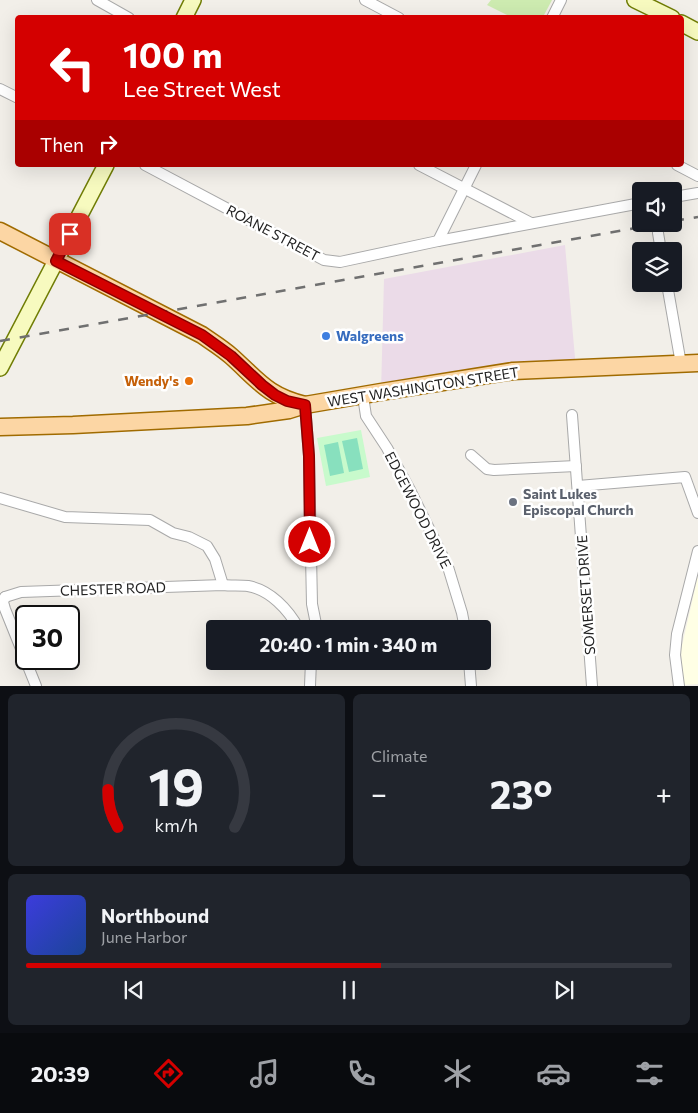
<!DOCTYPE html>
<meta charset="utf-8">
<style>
:root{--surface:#171b24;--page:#20242c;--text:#f1f3f6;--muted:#9ea1a6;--line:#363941;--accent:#d40000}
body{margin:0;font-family:Commissioner,sans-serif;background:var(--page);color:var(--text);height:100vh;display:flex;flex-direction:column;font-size:19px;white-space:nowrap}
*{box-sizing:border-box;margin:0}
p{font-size:16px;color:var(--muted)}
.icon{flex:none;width:28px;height:28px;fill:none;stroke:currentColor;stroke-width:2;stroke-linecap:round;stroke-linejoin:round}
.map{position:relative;height:686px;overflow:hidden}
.panel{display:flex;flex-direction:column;gap:8px;padding:8px;background:#0d0f14;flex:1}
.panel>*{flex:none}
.hud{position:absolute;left:15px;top:15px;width:669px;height:152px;border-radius:5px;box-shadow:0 5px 20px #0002;background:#d40000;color:#fff;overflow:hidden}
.controls{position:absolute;left:632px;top:182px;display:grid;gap:10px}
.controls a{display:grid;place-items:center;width:50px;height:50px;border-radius:5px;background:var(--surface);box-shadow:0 5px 20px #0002;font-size:25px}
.speed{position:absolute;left:15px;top:605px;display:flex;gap:10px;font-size:25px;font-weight:700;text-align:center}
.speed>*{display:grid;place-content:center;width:65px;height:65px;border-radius:50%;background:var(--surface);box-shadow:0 5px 20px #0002;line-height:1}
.speed .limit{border:2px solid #111;border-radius:8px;background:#fff;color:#111}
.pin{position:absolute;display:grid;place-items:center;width:42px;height:42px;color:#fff;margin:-21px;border-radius:10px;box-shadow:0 2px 8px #0006}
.me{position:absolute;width:55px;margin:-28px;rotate:0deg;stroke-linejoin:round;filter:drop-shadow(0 0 4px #0008)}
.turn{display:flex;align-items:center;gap:18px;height:105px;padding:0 25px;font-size:22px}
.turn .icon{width:65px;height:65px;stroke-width:2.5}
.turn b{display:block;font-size:35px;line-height:42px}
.then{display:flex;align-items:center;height:48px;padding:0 25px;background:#0003;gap:10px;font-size:19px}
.big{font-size:38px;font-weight:700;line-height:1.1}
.panel .widget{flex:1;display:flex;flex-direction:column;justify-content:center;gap:8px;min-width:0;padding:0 18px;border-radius:8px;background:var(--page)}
.panel .dial{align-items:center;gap:0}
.dial svg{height:130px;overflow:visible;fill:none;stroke:var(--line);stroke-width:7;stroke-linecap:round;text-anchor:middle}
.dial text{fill:var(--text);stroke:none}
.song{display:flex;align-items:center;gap:15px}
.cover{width:60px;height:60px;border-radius:8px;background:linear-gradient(135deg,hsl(240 70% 55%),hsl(220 70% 35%))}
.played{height:5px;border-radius:2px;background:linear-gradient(90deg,var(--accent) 55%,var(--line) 55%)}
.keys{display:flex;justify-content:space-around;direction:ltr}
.heat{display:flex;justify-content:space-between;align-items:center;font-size:28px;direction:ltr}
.panel .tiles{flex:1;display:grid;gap:8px;grid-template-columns:1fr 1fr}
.widget:last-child{grid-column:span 2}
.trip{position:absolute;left:206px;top:620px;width:285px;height:50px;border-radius:5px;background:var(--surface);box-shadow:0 5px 20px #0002;font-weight:700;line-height:50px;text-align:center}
.tabs{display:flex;height:80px;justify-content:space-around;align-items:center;background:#090b0e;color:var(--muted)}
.tabs .icon{width:35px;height:35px}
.tabs .active{color:var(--accent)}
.tabs b{font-size:22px;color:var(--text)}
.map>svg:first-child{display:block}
.industrial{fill:#ebdbe8}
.education{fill:#ffffe5}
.grass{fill:#cdebb0}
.park{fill:#c8facc}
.pitch{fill:#88e0be}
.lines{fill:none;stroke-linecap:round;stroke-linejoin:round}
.minor-casing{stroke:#a9a9a9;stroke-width:12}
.secondary-casing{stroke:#707d05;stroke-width:18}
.primary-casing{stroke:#a06b00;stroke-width:19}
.minor{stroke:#fff;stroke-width:10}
.secondary{stroke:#f7fabf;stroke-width:15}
.primary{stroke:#fcd6a4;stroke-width:16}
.rail{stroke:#707070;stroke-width:2.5;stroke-dasharray:10 10;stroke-linecap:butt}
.route-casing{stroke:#8a0000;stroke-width:12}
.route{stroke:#d40000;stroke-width:9}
.shop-dot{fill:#3f7fe0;stroke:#fff;stroke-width:2}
.food-dot{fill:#e8710a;stroke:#fff;stroke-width:2}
.worship-dot{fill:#6b7280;stroke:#fff;stroke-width:2}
.labels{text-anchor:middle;stroke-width:5;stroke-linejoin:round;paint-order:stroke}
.street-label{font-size:14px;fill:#222;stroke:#fff}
.shop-label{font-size:14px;font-weight:bold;fill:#366cbe;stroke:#fff;text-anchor:start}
.food-label{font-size:14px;font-weight:bold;fill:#c56008;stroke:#fff;text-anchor:end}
.worship-label{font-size:14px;font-weight:bold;fill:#5b616d;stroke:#fff;text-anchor:start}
</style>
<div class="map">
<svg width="698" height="686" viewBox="0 0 698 686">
<rect width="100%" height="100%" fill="#f2efe9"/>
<path class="industrial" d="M565,245l11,124 -195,23 3,-113z"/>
<path class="education" d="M698,576v108l-15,1 -2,-35z"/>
<path class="grass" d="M491,0h61l-9,17h-32l-24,-12z"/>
<path class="park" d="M361,430l9,47 -44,9 -9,-48z"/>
<g class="pitch">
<path d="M357,438l6,31 -14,3 -7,-31z"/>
<path d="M338,442l6,31 -14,3 -6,-31z"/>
</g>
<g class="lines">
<g class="minor-casing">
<g id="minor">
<path d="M97,0l32,18"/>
<path d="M365,0l34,18"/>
<path d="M552,18l9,-18"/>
<path d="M0,89l18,9"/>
<path d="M145,165l179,95 16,2 98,-21 203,-38"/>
<path d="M419,165l112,58"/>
<path d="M677,165l21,11"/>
<path d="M674,197l24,-4"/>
<path d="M658,233l3,18"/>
<path d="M438,241l38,-76"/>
<path d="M667,284l14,80"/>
<path d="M363,396l3,20 21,32 23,42 38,77 14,46 3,16"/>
<path d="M305,405l4,51 3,148 5,25"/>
<path d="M572,415l20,271"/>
<path d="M471,455l16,14 7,1 82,-4"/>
<path d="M578,486l107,-9 13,36"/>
<path d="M0,498l65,19 85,3 23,13 16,4 18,9 8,13 8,26"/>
<path d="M5,597l16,-5 202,-7c8,1 17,0 25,1 22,4 40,23 51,43"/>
<path d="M5,597l-2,5 2,7 31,77"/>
<path d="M469,661l2,25"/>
<path d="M310,686l1,-25"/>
<path d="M679,686l-4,-31 2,-21 21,-83"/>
</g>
</g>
<g class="secondary-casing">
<g id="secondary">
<path d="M635,0l37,18"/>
<path d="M184,18l9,-18"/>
<path d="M681,23l17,9"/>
<path d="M0,368l106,-203"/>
</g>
</g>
<g class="primary-casing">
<g id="primary">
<path d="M0,231l202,104c10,7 20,13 29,21 27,24 36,40 74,49"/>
<path d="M0,427l73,-2 174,-9 42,-6 16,-5 76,-13 132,-21 185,-8"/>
</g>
</g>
<use href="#minor" class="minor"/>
<use href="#secondary" class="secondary"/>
<use href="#primary" class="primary"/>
<g class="rail">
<path d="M674,221l24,-4"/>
<path d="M0,341l658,-117"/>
</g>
</g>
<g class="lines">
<g class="route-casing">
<path id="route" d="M70,234l-14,27 146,74 29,21 31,29 13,10 12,6 18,4 4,51 1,86"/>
</g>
<use href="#route" class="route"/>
</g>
<circle class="shop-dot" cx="326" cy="336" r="5"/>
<circle class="food-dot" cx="189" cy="381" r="5"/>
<circle class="worship-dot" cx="513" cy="502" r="5"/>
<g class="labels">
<g class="street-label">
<text transform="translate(273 233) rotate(28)" y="5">ROANE STREET</text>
<text transform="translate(423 387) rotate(-9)" y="5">WEST WASHINGTON STREET</text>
<text transform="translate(418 510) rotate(63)" y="5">EDGEWOOD DRIVE</text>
<text transform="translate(113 589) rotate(-2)" y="5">CHESTER ROAD</text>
<text transform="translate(586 595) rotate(-94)" y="5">SOMERSET DRIVE</text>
</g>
<g class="shop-label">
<text x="336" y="341">Walgreens</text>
</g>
<g class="food-label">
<text x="179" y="386">Wendy's</text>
</g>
<g class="worship-label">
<text x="523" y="499">Saint Lukes<tspan x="523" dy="16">Episcopal Church</tspan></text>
</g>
</g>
</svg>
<div class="controls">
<a><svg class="icon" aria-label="sound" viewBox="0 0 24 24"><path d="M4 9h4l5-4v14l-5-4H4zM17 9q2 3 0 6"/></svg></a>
<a><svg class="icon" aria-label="layers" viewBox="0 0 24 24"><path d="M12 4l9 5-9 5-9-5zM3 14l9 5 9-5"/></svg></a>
</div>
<div class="speed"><div class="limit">30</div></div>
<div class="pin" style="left:70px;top:234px;background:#d93025"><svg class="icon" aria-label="arrive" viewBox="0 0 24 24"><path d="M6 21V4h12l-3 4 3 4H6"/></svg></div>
<svg class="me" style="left:310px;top:542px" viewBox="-20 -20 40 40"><circle r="17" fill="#d40000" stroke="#fff" stroke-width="3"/><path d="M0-11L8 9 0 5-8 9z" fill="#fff"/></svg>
<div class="trip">20:40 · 1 min · 340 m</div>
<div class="hud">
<div class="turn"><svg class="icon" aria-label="left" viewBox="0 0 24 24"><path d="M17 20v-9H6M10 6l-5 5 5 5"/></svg><div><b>100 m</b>Lee Street West</div></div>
<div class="then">Then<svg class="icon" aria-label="right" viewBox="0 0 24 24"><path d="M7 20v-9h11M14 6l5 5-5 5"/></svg></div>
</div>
</div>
<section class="panel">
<div class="tiles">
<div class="widget dial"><svg viewBox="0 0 100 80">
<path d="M14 69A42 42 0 1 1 86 69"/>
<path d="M14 69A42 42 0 0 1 8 46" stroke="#d40000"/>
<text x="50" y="56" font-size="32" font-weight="700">19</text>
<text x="50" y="72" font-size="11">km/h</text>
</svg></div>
<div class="widget"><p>Climate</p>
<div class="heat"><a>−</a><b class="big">23°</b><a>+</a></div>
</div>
<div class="widget">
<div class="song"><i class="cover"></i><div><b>Northbound</b><p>June Harbor</p></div></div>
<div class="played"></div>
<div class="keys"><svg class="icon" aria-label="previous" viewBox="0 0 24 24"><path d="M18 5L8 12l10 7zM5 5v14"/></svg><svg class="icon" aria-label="pause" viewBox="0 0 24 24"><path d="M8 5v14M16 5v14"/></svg><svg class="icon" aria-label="next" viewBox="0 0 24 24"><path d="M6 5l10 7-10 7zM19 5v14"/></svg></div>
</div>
</div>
</section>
<nav class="tabs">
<b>20:39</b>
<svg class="icon active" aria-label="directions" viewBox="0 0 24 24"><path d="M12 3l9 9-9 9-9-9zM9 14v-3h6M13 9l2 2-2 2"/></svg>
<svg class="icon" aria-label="music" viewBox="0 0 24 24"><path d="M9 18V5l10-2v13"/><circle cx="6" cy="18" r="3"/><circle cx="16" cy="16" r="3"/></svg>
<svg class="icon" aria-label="phone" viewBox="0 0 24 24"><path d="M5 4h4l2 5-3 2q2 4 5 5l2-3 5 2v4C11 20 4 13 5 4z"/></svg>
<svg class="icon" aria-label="climate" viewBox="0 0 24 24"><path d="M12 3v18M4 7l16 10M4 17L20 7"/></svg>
<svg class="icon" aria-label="car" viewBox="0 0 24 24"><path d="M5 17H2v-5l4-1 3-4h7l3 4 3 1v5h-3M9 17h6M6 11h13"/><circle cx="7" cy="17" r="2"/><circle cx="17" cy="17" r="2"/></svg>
<svg class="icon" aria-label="filters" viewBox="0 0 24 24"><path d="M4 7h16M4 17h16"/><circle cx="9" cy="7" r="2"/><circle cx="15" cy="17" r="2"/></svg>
</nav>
